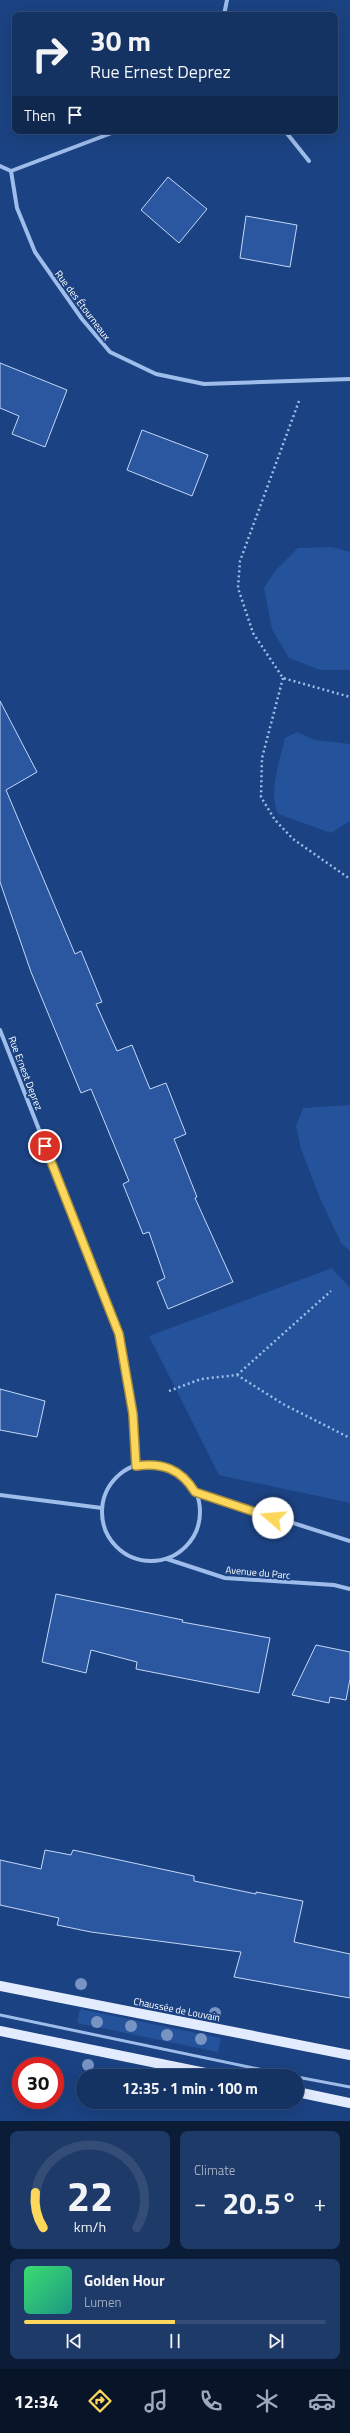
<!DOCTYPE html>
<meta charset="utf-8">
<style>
:root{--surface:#143262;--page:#1d3a68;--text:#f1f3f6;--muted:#9daabe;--line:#334d77;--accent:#fcd75c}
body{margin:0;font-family:"Titillium Web",sans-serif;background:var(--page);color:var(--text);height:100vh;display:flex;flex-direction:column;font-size:15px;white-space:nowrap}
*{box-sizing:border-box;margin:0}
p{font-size:13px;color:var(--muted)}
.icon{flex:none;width:22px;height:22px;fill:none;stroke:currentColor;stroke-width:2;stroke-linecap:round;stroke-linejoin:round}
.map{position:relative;height:2121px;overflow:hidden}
.details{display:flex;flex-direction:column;gap:10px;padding:10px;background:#0b1c36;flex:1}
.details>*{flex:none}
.guide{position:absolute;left:12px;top:12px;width:326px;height:122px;border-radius:8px;box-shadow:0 4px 16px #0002,0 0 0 1px var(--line);background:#143262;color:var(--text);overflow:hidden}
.speed{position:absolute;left:12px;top:2057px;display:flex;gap:8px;font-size:20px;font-weight:700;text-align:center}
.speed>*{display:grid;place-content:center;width:52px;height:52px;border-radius:50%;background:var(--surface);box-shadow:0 4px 16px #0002,0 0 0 1px var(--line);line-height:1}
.speed .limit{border:6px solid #d22;background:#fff;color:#111}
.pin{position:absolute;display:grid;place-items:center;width:34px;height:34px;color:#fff;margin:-17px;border:2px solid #fff;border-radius:50%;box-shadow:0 1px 4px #0007}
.me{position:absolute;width:44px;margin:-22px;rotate:288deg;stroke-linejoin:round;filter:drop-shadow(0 0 3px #0008)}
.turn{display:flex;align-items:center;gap:14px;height:84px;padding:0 12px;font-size:18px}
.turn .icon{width:52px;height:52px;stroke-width:2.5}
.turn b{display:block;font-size:28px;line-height:34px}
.then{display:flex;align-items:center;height:38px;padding:0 12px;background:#0003;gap:8px;font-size:15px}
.big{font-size:30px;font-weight:700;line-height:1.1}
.details .widget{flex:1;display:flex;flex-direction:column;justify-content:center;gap:6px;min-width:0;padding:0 14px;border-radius:8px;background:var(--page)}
.details .dial{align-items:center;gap:0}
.dial svg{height:104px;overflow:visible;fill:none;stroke:var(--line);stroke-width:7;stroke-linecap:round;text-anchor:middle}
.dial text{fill:var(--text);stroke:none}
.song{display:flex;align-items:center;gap:12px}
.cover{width:48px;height:48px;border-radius:6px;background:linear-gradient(135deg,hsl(140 70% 55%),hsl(170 70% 35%))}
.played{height:4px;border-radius:2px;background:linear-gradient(90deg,var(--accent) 50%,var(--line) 50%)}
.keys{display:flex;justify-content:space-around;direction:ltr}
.heat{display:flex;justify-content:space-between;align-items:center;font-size:22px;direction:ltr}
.details .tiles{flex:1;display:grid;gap:10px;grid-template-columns:1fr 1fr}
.widget:last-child{grid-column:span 2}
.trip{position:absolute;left:76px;top:2069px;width:228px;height:40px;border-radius:20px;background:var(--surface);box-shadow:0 4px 16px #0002,0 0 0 1px var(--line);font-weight:700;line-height:40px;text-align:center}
.tab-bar{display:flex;height:64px;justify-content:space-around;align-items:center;background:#081427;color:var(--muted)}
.tab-bar .icon{width:28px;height:28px}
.tab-bar .on{color:var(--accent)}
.tab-bar b{font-size:18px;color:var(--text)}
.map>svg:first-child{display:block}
.green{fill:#24529b}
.building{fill:#2a57a0;stroke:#c4d8f8}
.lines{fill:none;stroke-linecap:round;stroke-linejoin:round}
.path{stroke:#9fbdea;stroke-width:2.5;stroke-dasharray:2 3;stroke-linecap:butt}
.service{stroke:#9fbdea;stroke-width:3}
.minor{stroke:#9fbdea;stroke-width:4}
.primary{stroke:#e3ecfe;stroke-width:10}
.tree{fill:#7894c3}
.route-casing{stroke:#a48c3c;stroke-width:10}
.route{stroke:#fcd75c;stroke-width:7}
.labels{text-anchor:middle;stroke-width:4;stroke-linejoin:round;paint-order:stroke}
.street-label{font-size:10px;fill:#fff;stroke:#1b4282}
</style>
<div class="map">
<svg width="350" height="2121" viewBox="0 0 350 2121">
<rect width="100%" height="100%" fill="#1b4282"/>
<g class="green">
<path d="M332,547l18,5v118h-30l-31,-12 -17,-29 -8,-41 11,-17 23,-23z"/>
<path d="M297,732l18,8 35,4v77l-19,12 -53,-19c-10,-22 2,-54 7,-76z"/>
<path d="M350,1105v146l-9,-8 -21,-45 -19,-49 -5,-23 7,-18z"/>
<path d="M332,1268l18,20v215l-131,-28 -70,-139z"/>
<path d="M80,2009l141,29 -3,14 -141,-29z"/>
</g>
<g class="building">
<path d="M168,177l39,32 -28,34 -38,-33z"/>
<path d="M246,216l51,9 -7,42 -50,-9z"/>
<path d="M0,363l67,27 -22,57 -33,-13 7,-18 -19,-8z"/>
<path d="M142,430l66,25 -16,41 -65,-26z"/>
<path d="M0,701l37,71 -31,18 69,164 6,-3 21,51 -6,2 21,47 15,-6 18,44 16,-6 20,51 -12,5 23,58 -2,1 38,84 -65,27 -11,-27 8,-4 -16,-46 -6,2 -20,-50 6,-3 -38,-92 -10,4 -50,-121 -31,-90z"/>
<path d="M0,1389l45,12 -8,36 -37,-7z"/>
<path d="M56,1594l127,26 -1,2 88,16 -11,55 -123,-24 1,-7 -46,-12 -5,23 -44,-11z"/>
<path d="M316,1645l34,7v27l-4,21 -16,-3 -1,6 -37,-8z"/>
<path d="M45,1850l26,5 2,-5 121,26v5l62,13v-2l47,9 -9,41 56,12v44l-116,-21 7,-25 -150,-20 -34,-7 2,-7 -59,-13v-45l41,9z"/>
</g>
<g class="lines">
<g class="path">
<path d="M299,401l-59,160 -2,27 15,45 30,45 67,19"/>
<path d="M283,678l-21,80 -1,39 14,23 18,19 57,40"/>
<path d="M237,1375l94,-84"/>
<path d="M169,1391l32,-12 36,-4 46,29 67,34"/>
</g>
<g class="service">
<path d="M0,2015l292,61"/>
<path d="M297,2077l53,10"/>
</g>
<g class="minor">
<path d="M224,15l3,-15"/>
<path d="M285,131l24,30"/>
<path d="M0,166l11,5 106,-40"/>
<path d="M11,171l6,37 18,44 47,67 28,33 46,22 48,10 146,-5"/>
<path d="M0,1030l119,304 14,80 3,52"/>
<circle cx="151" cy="1512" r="49"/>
<path d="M195,1492l155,49"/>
<path d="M0,1495l102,13"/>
<path d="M167,1559l58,19 109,7 16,4"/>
</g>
<g class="primary">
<path d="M0,1986l350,69"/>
<path d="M0,2031l220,45"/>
<path d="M297,2092l53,11"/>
</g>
</g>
<g class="tree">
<circle cx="81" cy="1984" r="6"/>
<circle cx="215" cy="2013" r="6"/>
<circle cx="97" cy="2022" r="6"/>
<circle cx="131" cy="2026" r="6"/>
<circle cx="167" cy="2035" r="6"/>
<circle cx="201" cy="2039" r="6"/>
<circle cx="88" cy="2065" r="6"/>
</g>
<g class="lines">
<g class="route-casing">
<path id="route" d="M45,1146l74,188 14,80 3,52c26,-4 45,3 59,26l78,26"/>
</g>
<use href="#route" class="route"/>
</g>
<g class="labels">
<g class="street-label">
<text transform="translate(83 305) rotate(53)" y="4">Rue des Étourneaux</text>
<text transform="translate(26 1073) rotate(69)" y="4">Rue Ernest Deprez</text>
<text transform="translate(258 1572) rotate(5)" y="4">Avenue du Parc</text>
<text transform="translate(177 2009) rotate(11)" y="4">Chaussée de Louvain</text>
</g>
</g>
</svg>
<div class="speed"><div class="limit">30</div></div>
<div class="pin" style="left:45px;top:1146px;background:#d93025"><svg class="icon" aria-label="arrive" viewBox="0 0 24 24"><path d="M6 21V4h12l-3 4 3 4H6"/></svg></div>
<svg class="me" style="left:273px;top:1518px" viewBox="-20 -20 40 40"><circle r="19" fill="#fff"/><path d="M0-13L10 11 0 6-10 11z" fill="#fcd75c"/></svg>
<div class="trip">12:35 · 1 min · 100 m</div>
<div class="guide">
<div class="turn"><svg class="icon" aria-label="right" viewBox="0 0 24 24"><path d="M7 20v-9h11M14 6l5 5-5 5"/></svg><div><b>30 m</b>Rue Ernest Deprez</div></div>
<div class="then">Then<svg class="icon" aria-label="arrive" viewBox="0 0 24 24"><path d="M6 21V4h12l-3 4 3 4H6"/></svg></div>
</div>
</div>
<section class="details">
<div class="tiles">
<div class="widget dial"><svg viewBox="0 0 100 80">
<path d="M14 69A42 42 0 1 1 86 69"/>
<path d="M14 69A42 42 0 0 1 8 42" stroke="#fcd75c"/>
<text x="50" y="56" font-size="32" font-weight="700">22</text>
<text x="50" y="72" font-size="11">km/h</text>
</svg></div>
<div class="widget"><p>Climate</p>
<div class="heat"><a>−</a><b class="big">20.5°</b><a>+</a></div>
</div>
<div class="widget">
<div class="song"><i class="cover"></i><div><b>Golden Hour</b><p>Lumen</p></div></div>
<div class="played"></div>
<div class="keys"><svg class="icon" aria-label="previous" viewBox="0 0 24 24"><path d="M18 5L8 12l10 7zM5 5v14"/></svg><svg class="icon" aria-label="pause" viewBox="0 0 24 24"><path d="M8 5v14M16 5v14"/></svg><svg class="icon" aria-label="next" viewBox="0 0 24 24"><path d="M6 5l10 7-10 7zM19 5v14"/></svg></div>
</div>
</div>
</section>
<nav class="tab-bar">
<b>12:34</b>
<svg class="icon on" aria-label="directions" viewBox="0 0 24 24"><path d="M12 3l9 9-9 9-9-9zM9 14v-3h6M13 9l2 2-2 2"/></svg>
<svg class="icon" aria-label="music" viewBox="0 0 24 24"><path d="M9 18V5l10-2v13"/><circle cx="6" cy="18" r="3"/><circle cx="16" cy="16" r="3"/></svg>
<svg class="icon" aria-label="phone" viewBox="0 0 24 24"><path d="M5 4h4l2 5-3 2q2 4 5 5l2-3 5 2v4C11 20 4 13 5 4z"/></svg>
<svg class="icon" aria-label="climate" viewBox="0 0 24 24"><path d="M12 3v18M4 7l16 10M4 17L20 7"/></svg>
<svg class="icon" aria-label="car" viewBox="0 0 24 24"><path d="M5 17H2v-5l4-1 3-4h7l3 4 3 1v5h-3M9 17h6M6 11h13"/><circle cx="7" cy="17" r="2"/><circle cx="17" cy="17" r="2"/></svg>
</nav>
